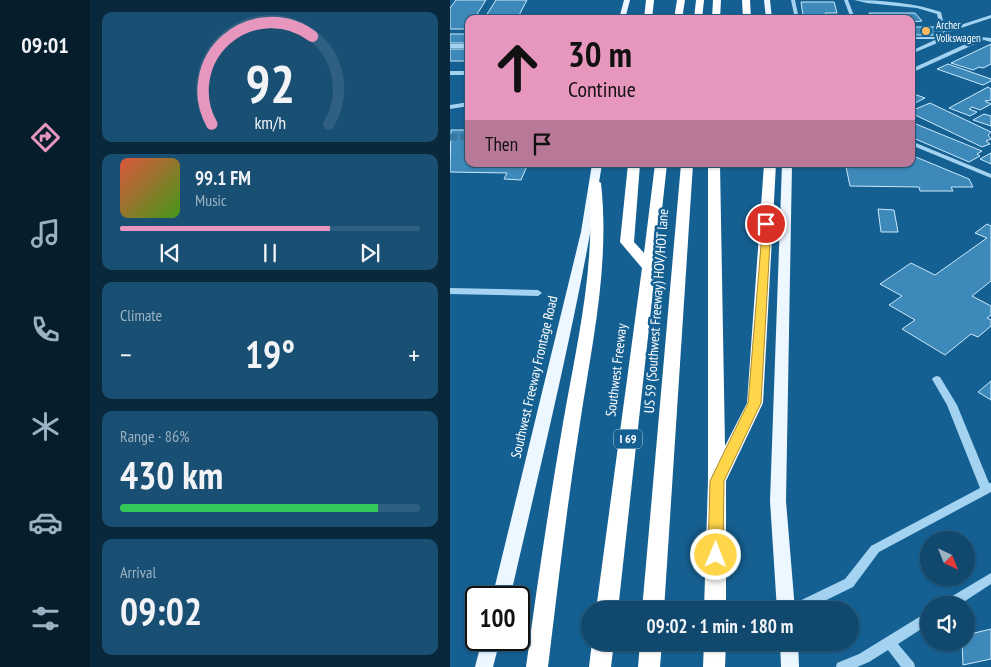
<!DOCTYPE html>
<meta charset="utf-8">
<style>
:root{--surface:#10486e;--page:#194f73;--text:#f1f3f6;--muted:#9cb2c2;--line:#306081;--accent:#e797bd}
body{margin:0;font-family:"PT Sans Narrow",sans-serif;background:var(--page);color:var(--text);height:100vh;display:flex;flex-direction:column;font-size:19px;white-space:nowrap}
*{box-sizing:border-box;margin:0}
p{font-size:16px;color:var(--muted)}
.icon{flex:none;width:28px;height:28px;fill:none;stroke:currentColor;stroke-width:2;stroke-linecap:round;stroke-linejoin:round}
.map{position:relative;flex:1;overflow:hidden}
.details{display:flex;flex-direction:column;gap:12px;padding:12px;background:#09283c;width:360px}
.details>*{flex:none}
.hud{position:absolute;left:15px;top:15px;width:450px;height:152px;border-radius:10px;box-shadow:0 1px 4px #0004,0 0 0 1px var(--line);background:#e797bd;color:#111;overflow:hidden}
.needle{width:32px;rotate:137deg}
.buttons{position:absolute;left:470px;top:531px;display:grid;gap:10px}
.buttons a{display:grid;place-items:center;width:55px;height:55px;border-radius:50%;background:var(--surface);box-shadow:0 1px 4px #0004,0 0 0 1px var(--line);font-size:25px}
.speed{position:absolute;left:15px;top:586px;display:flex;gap:10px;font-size:25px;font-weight:700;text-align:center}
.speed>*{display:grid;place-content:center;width:65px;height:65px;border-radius:50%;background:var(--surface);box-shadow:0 1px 4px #0004,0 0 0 1px var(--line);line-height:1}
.speed .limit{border:2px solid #111;border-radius:8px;background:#fff;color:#111}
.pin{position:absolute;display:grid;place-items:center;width:42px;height:42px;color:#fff;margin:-21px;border:2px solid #fff;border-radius:50%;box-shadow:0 1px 5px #0007}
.me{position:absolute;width:55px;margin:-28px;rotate:1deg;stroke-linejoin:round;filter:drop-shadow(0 0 4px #0008)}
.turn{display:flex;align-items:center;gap:18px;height:105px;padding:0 20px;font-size:22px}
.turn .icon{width:65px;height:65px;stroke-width:2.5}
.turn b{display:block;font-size:35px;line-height:42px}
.then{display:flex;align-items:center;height:48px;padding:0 20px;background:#0003;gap:10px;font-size:19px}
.big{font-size:38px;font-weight:600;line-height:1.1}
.details .tile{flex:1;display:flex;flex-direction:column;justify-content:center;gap:8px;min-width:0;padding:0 18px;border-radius:10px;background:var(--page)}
.details .dial{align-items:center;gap:0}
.dial svg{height:130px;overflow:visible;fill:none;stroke:var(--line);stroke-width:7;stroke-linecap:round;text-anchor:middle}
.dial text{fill:var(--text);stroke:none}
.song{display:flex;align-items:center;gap:15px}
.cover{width:60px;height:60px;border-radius:8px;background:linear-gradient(135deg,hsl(10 70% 55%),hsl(100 70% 35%))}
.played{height:5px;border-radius:2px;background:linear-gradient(90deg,var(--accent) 70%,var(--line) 70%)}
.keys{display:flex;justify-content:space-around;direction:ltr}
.heat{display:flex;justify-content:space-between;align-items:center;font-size:28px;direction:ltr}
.charge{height:8px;border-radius:4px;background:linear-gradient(90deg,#34c759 86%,var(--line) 0)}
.trip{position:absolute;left:131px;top:601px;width:278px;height:50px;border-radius:25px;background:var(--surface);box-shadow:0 1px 4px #0004,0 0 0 1px var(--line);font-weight:600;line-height:50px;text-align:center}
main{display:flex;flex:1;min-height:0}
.dock{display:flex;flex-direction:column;width:90px;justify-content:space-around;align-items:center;background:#061d2c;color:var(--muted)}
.dock .icon{width:35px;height:35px}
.dock .active{color:var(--accent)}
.dock b{font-size:22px;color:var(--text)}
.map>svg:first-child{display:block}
.building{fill:#3d8aba;stroke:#cae9fc}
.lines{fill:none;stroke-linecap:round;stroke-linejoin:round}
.minor-tunnel{stroke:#3878a2;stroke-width:7;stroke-dasharray:7 3;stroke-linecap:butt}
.minor{fill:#a3d3f1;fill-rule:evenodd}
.major{fill:#edf7ff;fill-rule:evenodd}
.highway{fill:#fff;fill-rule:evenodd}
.route{fill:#ffd54a;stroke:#a68a30}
.poi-dot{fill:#ffb963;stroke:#156092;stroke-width:2}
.labels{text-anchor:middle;stroke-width:5;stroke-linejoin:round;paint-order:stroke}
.far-poi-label{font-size:11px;fill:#fff;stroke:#156092;text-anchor:start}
.shield{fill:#156092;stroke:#b9cfde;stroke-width:1}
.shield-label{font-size:12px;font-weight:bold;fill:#fff}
.street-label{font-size:14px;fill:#fff;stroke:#156092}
</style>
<main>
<nav class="dock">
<b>09:01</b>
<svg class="icon active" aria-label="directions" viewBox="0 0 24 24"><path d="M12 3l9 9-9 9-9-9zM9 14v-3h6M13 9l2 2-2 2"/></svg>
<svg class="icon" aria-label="music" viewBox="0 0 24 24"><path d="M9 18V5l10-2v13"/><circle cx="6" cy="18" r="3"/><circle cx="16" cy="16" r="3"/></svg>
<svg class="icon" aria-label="phone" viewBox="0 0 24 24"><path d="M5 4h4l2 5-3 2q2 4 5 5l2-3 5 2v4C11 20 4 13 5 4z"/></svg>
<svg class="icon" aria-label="climate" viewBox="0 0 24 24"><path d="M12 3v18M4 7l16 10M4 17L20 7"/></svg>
<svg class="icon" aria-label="car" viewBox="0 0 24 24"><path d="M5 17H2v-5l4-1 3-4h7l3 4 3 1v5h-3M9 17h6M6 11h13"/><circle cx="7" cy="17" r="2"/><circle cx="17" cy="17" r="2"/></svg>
<svg class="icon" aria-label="filters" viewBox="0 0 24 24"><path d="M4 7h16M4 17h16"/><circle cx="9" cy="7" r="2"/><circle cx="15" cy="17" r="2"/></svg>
</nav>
<section class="details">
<div class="tile dial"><svg viewBox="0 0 100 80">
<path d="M14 69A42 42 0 1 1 86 69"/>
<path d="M14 69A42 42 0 0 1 76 15" stroke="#e797bd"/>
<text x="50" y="56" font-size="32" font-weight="700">92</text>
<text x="50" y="72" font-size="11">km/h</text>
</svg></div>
<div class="tile">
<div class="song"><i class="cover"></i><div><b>99.1 FM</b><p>Music</p></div></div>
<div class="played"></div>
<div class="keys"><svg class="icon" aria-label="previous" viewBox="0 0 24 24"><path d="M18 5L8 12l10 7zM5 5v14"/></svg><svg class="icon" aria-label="pause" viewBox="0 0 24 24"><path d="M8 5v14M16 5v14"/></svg><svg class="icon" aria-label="next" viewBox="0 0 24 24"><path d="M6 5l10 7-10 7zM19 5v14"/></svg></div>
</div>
<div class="tile"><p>Climate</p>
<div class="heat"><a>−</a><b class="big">19°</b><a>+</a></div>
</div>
<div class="tile"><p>Range · 86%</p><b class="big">430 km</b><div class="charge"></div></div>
<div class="tile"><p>Arrival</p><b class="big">09:02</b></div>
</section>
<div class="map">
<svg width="541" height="667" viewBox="0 0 541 667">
<rect width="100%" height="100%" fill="#156092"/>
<g class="building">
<path d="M6,0h30l-12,19h-5l-2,10h-17v-21z"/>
<path d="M46,0h31l-10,19h-33z"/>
<path d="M351,2h33l3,11h-12l1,2h-23z"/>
<path d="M419,13h46l7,8 -11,1v-3h-40z"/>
<path d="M461,27h27l4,8h-31z"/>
<rect x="0" y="34" width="19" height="9"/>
<path d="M541,44v20l-8,4 -4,-1 -6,3 -22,-7z"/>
<rect x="0" y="49" width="19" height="12"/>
<path d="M498,64l43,15v2l-8,4 -46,-16z"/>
<path d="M538,87l3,2v11l-6,1 6,3 -11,6 -8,-3 -3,2 8,3 -7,4 -21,-8z"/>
<path d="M461,93l14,5 -14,7z"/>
<path d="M480,103l61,29 -3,3 3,4 -5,2 4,3 -8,3 -71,-34v-2z"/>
<path d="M534,114l7,2v10l-18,-6z"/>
<path d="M461,122l71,29 -5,3 3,2 -11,6 -58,-25z"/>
<path d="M1,130h18v34h59l-7,16 -17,-1 3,-6 -57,-1z"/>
<path d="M541,153v11l-11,-5z"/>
<path d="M461,155l58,24 4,8h-22l2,4h-33l-1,-4 -69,-1 -4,-19 -7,-3h72z"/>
<path d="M428,209l16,1 4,22h-17z"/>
<path d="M537,224l4,2v55l-19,15 19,10v9l-4,3 4,2v6l-13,11 -7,-3 -26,21 -43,-26 13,-9 -26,-15 13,-9 -22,-12 31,-21 24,12 52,-37 -12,-5z"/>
<path d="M541,381v19l-13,-8z"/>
<path d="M541,629v30l-28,6 -1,-23h4v-7z"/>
</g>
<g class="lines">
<path class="minor-tunnel" d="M0,137h19"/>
<g class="minor">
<path d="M341,0h4l4,19h-4z"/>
<path d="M394,0h4l6,16 -2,3h-5l3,-3z"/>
<path d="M404,0c27,0 61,3 87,12l4,18 46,-15v3l-45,15 1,6 -36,15v-3l26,-12h-26v-2h31l-5,-23 -20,-6 -50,-5z"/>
<path d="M531,37l10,1v4l-7,-2 -73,33v-4z"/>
<rect x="0" y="44" width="19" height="4"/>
<rect x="0" y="71" width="19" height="4"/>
<path d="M19,102v4l-19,3v-4z"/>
<path d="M461,141l80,33v4l-80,-33z"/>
<path d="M0,288l88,2 4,3 -4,3 -88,-2z"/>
<path d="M487,376l3,1 17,28 32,78h2v9l-112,60 -26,35 -47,23h-19l2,-4 56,-27 26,-33 109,-58 -33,-83 -15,-26 2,-2z"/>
<path d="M541,573v11l-32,21h-17l2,-4z"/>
<path d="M479,611v13l-31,20 16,19 1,4h-14l-13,-17 -19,12 -12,5h-21l1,-4 22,-9z"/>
</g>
<g class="major">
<path d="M174,0h6l-5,19h-6z"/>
<path d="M314,0h6l2,19h-6z"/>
<path d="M142,164h10c-23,146 -59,290 -92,434h-18l89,-366z"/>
<path d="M332,164h10l-6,337 9,109h-18l-7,-109z"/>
<path d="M32,640h18l-7,27h-18z"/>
<path d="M330,642h18l1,25h-18z"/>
</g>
<g class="highway">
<path d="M196,0h8l-2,19h-8z"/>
<path d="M227,0h8l-3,19h-8z"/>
<path d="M246,0h8l-2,19h-8z"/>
<path d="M263,0h8l-1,19h-8z"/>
<path d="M292,0h8l1,19h-8z"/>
<path d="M178,164h12l-6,78 10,11 11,-89h12l-49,446h-22l46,-342 -22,-26z"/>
<path d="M231,164h12l-29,446h-22z"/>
<path d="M258,164h12l5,282 22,-43 17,-239h12l-13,239 -37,78v129h-22l4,-129z"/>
<path d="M145,179l6,4c9,82 -9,160 -21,240 -13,81 -22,163 -32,244h-22c11,-81 23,-163 37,-244 14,-80 33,-158 26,-240z"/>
<path d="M142,642h22l-3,25h-22z"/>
<path d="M190,642h22l-2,25h-22z"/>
<path d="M254,642h22l-1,25h-22z"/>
</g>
</g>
<path class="route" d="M313,221l8,3 -10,179 -37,78 -1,74 -2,4 -5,2 -5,-2 -3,-4 2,-74 38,-78z"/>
<circle class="poi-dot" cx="476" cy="31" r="5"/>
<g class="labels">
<g class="far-poi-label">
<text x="486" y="29">Archer<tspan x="486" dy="13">Volkswagen</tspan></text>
</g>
<rect class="shield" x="164" y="429.5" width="28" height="19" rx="4"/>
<g class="shield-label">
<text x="178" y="443">I 69</text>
</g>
<g class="street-label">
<text transform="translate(206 311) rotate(-86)" y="5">US 59 (Southwest Freeway) HOV/HOT lane</text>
<text transform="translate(166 370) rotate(-83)" y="5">Southwest Freeway</text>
<text transform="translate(84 377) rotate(-77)" y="5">Southwest Freeway Frontage Road</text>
</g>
</g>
</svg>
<div class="buttons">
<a><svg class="needle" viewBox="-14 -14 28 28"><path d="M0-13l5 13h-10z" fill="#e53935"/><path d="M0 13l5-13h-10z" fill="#9cb2c2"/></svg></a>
<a><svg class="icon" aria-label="sound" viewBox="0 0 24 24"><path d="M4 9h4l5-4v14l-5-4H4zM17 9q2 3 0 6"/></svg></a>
</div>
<div class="speed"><div class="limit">100</div></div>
<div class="pin" style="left:316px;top:224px;background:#d93025"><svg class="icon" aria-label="arrive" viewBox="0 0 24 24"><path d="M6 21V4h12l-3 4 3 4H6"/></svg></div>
<svg class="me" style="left:266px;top:555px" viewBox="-20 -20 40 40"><circle r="17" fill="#ffd54a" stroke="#fff" stroke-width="3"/><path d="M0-11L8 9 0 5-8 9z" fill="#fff"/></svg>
<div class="trip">09:02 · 1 min · 180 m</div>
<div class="hud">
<div class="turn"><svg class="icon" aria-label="ahead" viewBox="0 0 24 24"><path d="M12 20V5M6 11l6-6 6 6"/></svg><div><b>30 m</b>Continue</div></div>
<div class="then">Then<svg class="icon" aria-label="arrive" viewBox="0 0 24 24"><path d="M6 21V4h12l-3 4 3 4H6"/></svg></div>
</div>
</div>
</main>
